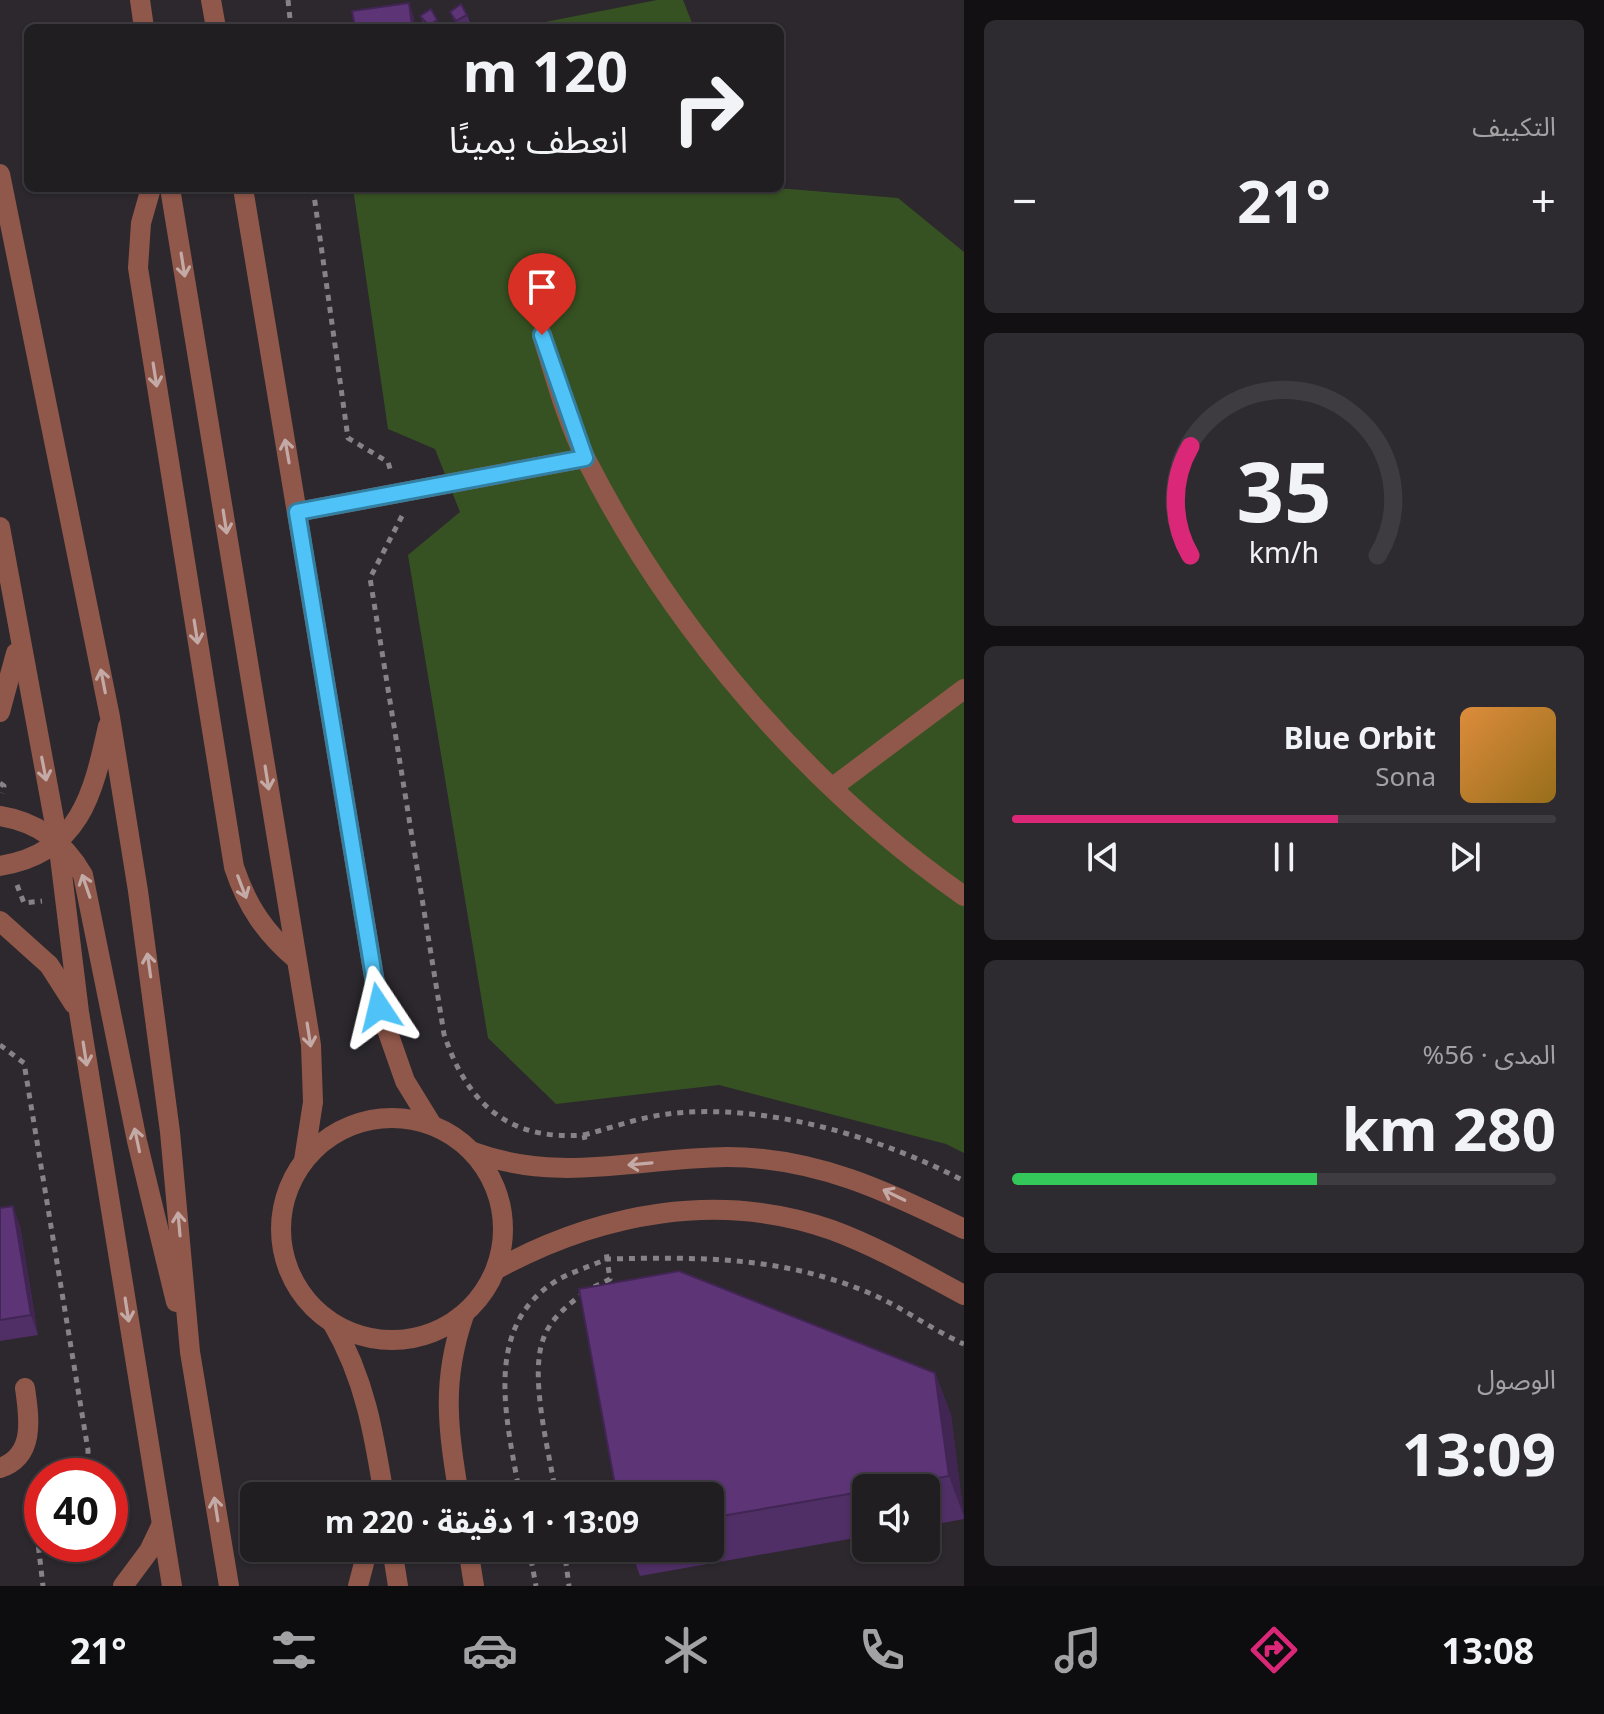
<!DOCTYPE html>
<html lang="ar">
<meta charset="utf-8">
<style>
:root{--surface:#211e22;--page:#2d2b2f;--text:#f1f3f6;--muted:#a2a2a5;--line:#3e3c40;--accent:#db2777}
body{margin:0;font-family:"Noto Sans","Noto Sans Arabic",sans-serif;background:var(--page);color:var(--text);direction:rtl;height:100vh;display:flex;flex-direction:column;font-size:30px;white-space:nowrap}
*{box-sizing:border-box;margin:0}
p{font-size:26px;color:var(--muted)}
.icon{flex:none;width:44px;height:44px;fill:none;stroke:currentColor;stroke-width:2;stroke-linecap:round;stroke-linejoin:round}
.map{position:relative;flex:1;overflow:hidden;direction:ltr}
.drawer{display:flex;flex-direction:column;gap:20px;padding:20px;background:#121013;width:640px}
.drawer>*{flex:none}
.guide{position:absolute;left:24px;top:24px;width:760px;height:168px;border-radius:12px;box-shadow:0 2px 6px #0004,0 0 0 2px var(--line);direction:rtl;background:#211e22;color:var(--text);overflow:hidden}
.fabs{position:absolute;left:852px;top:1474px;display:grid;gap:16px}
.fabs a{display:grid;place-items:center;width:88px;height:88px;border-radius:12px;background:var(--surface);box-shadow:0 2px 6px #0004,0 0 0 2px var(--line);font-size:40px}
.speed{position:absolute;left:24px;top:1458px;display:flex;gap:16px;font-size:40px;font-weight:700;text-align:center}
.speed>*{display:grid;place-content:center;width:104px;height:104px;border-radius:50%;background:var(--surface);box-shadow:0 2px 6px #0004,0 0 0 2px var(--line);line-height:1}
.speed .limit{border:12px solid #d22;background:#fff;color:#111}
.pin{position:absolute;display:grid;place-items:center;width:68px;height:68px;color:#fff;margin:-82px -34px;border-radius:50% 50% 50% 0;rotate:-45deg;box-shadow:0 0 8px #0007}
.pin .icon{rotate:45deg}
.me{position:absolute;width:88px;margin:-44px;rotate:350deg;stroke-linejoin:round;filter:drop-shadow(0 0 6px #0008)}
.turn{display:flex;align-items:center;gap:28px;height:168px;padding:0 24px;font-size:36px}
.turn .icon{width:104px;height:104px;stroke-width:2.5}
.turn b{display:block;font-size:56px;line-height:68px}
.big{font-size:60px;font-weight:700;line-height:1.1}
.drawer .tile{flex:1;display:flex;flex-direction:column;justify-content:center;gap:12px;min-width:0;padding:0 28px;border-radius:12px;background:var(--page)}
.drawer .dial{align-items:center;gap:0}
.dial svg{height:208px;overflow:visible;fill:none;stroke:var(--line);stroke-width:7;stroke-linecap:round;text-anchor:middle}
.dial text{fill:var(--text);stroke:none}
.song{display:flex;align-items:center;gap:24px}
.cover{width:96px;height:96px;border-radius:12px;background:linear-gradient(135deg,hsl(30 70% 55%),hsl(40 70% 35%))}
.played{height:8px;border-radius:4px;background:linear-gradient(90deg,var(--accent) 60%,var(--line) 60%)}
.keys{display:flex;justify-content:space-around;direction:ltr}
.heat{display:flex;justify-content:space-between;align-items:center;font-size:44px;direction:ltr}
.charge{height:12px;border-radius:6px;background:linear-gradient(90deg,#34c759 56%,var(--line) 0)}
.trip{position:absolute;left:240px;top:1482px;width:484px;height:80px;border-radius:12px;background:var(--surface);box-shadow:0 2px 6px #0004,0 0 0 2px var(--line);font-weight:700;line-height:80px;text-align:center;direction:rtl}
.dock{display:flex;height:128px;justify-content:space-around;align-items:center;background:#0d0c0e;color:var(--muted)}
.dock .icon{width:56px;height:56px}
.dock .selected{color:var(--accent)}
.dock b{font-size:36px;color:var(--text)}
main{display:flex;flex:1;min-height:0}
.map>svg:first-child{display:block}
.green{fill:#375222}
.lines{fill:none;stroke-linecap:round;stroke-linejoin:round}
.path{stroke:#868388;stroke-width:5;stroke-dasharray:6 6;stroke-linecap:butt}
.minor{stroke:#90584a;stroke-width:20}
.wall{fill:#502e66}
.shaded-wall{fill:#412553}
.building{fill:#5d3577;stroke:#412553;stroke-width:2}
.oneway{stroke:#c4aaa6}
.route-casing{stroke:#337fa1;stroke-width:20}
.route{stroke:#4fc3f7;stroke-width:14}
</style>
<main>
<section class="drawer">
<div class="tile"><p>التكييف</p>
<div class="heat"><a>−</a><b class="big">21°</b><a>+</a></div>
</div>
<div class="tile dial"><svg viewBox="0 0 100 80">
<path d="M14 69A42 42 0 1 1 86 69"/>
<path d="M14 69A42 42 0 0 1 14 27" stroke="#db2777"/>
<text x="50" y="56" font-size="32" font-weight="700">35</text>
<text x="50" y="72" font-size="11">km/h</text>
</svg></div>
<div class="tile">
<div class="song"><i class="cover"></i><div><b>Blue Orbit</b><p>Sona</p></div></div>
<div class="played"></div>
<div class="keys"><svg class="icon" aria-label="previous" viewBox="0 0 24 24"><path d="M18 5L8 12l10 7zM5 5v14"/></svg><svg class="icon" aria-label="pause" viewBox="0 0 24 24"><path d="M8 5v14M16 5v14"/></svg><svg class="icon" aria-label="next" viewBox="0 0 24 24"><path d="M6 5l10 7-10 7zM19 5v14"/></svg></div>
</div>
<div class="tile"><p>المدى · 56%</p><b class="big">280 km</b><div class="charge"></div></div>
<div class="tile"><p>الوصول</p><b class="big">13:09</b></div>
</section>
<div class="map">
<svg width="964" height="1586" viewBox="0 0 964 1586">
<rect width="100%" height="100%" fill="#2c282e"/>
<g class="green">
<path d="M657,0h26l11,28h-179z"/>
<path d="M353,188h424l121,10 66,54v901l-18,-9 -227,-59 -163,19 -68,-66 -80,-483 52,-43 -25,-63 -47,-20z"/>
</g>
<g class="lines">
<g class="path">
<path d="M288,0l3,28"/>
<path d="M313,188l35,250 40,24 3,10"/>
<path d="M402,516l-32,62 74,456c23,70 65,107 140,101l2,10"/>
<path d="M0,783l4,3 -2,7"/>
<path d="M17,885l7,18 18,-2"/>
<path d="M0,1045l24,18 64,387v15l-5,11"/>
<path d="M584,1135c27,-7 56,-18 84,-21 95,-12 213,23 296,67"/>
<path d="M594,1287l16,-8 -3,-20c92,-2 173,-3 260,33 34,14 63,37 97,52"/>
<path d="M520,1496c-12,-71 -40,-168 36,-215 15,-9 35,-15 51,-22l-1,-9"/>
<path d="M556,1496c-6,-42 -28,-120 -12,-159 7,-19 25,-33 41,-45"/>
<path d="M42,1536l-4,7 5,43"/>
<path d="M529,1548l7,38"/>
<path d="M564,1548l5,38"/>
</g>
<g class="minor">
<path d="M140,0l4,28"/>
<path d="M211,0l5,28"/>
<path d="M0,174l110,543 28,174 32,241 20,220 39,234"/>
<path d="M151,188l-10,35 -3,45 96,599c13,39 31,66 62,92"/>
<path d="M170,188l141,857 2,57 -9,58"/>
<path d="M243,188l136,819 26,74 27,44"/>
<path d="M542,335c13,42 25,87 45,126 86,169 221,326 377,435"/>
<path d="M297,512l288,-54"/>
<path d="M0,527l58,314 21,171 93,574"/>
<path d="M0,712l16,-59"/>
<path d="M833,787l131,-98"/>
<path d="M0,816c38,6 64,26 83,59l54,266 39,161"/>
<path d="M0,866c80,-13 93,-72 108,-140"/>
<path d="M0,921l49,44 25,39"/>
<circle cx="392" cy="1229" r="111"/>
<path d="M473,1152c88,32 164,6 254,5 88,0 160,34 237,72"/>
<path d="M497,1269c103,-56 222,-79 335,-39 46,17 89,42 132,65"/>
<path d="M333,1324c32,55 41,110 51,172"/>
<path d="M0,1468c36,-12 29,-51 25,-80"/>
<path d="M459,1496c-11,-68 -18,-114 5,-181"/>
<path d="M392,1548l6,38"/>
<path d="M468,1548l6,38"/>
<path d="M123,1586l26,-35 13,-27"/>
<path d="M358,1586l10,-38"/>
</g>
</g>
<g class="wall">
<path d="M450,12l17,3 3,7 -11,6 -6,-9z"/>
<path d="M420,16l17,4 3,7 -2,1h-11l-4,-5z"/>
<path d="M0,1208l20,18 18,109 -38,6z"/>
<path d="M935,1373l16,42 13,104 -38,7v-38h-60v48l-226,40 -10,-28h80v-52z"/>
</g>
<g class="shaded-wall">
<path d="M409,3l5,14 1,11h-2l-1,-3z"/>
<path d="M437,20l3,7 -2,1h-8l-1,-2z"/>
<path d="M13,1206l7,20 18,109 -7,-20z"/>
<path d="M935,1373l16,42 13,102 -15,-41z"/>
</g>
<g class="building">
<path d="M409,3l3,22 -19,3h-38l-3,-17z"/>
<path d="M461,4l6,11 -11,6 -6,-9z"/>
<path d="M431,9l6,11 -8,6 -9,-10z"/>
<path d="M13,1206l18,109 -31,5v-112z"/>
<path d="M679,1271l256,102 14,103 -66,12h-17v3l-156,27v-22h-93l-38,-207z"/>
</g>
<defs><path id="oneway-shaft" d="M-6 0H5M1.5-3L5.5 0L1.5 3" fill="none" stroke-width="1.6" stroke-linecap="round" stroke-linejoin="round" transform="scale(2)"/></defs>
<g class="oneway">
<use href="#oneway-shaft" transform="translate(183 265) rotate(81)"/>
<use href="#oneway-shaft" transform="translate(155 375) rotate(81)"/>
<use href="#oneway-shaft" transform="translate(287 451) rotate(-100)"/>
<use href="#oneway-shaft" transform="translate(225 522) rotate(81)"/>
<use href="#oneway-shaft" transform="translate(196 632) rotate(81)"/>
<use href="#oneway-shaft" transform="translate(103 681) rotate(-101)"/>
<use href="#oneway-shaft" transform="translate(44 769) rotate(79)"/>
<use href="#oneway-shaft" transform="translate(267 778) rotate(81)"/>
<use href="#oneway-shaft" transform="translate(86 886) rotate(-109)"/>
<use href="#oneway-shaft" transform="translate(242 887) rotate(69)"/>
<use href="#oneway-shaft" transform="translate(149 965) rotate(-98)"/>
<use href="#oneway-shaft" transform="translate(309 1035) rotate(81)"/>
<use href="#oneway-shaft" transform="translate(85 1054) rotate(81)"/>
<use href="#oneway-shaft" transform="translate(137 1140) rotate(-102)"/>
<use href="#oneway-shaft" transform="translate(640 1164) rotate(175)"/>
<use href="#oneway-shaft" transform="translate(894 1195) rotate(-154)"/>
<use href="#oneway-shaft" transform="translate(179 1224) rotate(-95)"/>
<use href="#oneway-shaft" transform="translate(127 1310) rotate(81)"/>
<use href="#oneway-shaft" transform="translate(216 1509) rotate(-99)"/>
</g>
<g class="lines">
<g class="route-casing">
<path id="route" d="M379,1007l-82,-495 288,-54 -43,-123"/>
</g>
<use href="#route" class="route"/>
</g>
</svg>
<div class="fabs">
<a><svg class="icon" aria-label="sound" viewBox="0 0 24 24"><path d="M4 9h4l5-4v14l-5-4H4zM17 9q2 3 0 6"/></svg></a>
</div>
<div class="speed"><div class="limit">40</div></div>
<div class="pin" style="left:542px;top:335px;background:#d93025"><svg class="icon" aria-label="arrive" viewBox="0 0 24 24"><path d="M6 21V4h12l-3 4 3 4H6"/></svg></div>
<svg class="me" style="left:379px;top:1007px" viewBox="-20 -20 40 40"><path d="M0-17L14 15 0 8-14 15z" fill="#4fc3f7" stroke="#fff" stroke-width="4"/></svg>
<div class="trip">13:09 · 1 دقيقة · 220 m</div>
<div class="guide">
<div class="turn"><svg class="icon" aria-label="right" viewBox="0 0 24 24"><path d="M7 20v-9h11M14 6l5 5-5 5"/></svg><div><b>120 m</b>انعطف يمينًا</div></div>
</div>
</div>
</main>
<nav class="dock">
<b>13:08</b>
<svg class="icon selected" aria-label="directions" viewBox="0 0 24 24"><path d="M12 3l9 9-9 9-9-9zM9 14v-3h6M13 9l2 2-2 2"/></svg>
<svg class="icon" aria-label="music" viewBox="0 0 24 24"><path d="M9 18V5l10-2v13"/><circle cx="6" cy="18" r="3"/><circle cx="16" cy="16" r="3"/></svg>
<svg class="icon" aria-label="phone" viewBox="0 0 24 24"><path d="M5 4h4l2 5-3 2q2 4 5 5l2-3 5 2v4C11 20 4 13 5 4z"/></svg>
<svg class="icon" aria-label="climate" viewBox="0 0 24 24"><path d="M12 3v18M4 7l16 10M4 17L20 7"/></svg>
<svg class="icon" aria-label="car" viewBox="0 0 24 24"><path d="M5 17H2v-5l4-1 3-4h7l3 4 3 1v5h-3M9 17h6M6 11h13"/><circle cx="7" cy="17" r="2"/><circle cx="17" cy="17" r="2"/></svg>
<svg class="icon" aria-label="filters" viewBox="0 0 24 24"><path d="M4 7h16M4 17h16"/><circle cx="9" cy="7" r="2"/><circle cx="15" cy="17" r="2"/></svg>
<b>21°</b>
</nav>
